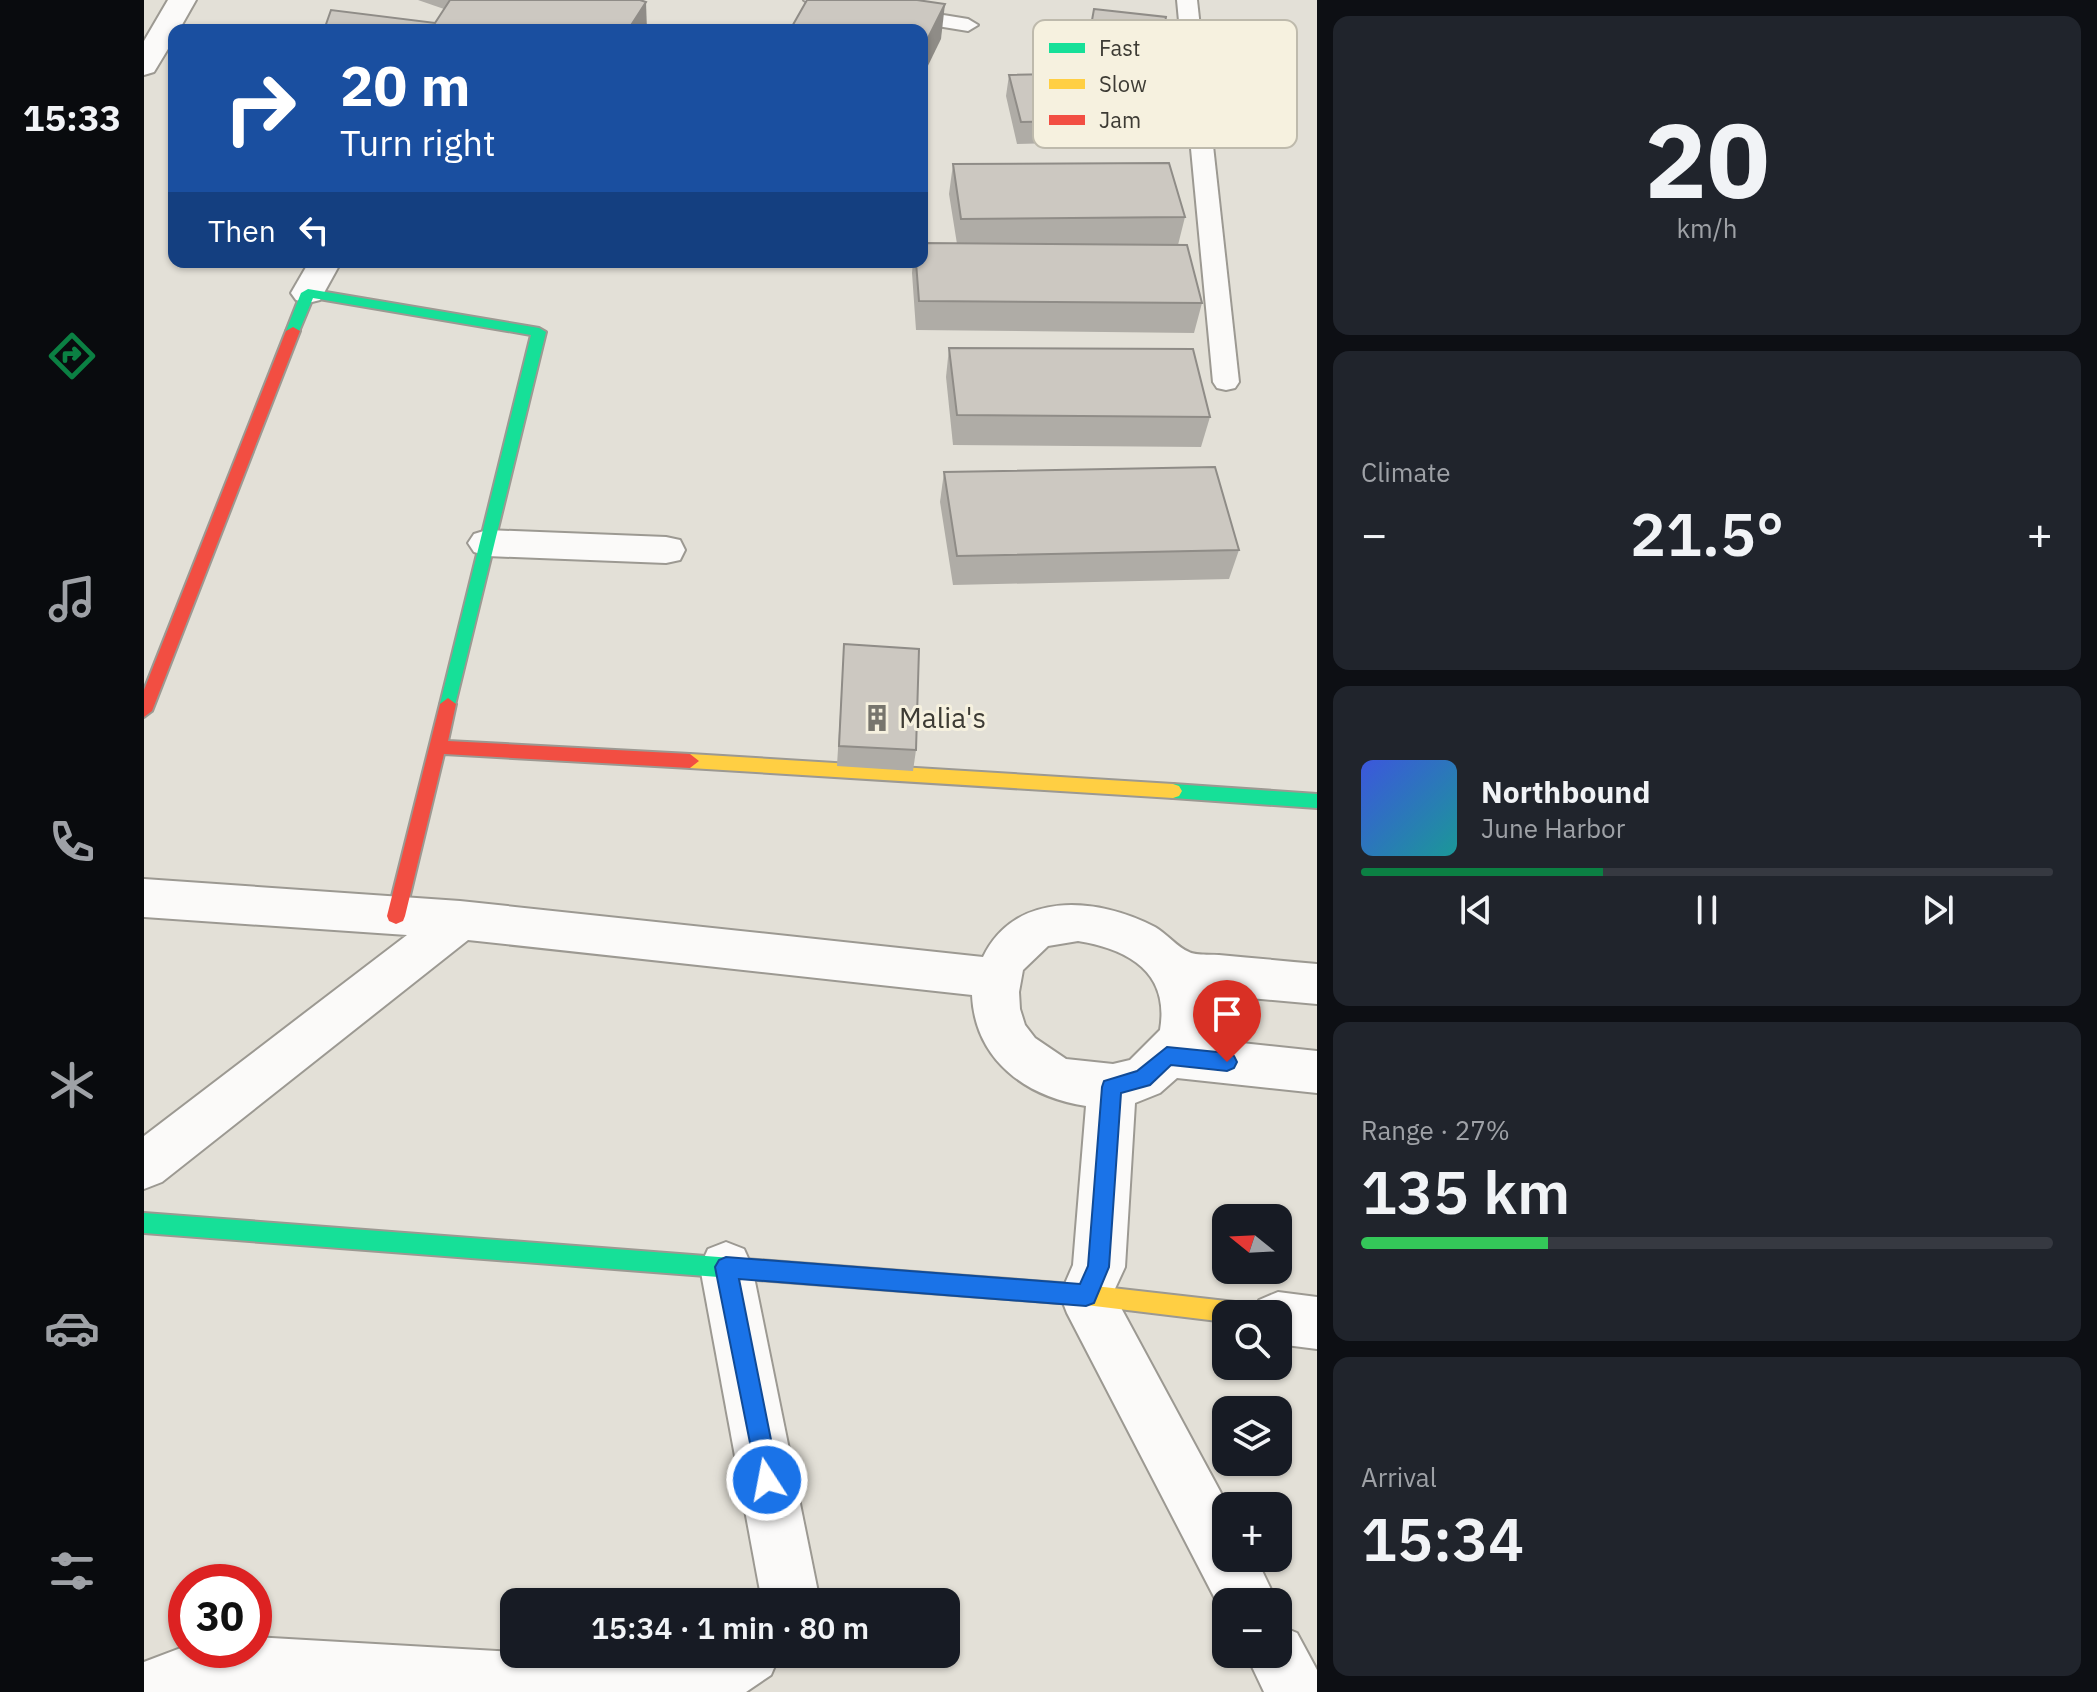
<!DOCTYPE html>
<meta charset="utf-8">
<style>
:root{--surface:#171b24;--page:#20242c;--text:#f1f3f6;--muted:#9ea1a6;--line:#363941;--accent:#0b8043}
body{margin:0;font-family:"IBM Plex Sans",sans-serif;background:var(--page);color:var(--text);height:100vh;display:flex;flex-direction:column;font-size:30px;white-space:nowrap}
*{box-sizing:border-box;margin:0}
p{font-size:26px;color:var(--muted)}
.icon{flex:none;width:44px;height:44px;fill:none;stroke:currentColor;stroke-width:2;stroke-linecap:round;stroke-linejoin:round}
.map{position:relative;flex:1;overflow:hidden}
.panel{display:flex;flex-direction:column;gap:16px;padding:16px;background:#0d0f14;width:780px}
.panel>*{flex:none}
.guide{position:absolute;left:24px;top:24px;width:760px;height:244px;border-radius:16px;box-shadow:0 2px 6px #0004;background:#1a4fa0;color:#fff;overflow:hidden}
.needle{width:52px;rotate:288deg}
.controls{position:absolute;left:1068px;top:1204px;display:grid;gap:16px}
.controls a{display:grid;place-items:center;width:80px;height:80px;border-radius:16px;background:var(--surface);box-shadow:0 2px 6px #0004;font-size:40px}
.speed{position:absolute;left:24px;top:1564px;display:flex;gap:16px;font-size:40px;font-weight:700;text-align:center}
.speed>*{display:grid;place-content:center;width:104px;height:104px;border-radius:50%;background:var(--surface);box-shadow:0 2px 6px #0004;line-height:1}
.speed .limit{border:12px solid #d22;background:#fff;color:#111}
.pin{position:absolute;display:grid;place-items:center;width:68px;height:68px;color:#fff;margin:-82px -34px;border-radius:50% 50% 50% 0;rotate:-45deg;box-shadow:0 0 8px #0007}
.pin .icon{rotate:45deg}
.me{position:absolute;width:88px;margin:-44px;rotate:349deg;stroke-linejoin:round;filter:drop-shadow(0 0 6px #0008)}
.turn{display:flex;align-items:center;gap:28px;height:168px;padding:0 40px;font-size:36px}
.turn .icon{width:104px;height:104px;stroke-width:2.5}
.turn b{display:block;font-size:56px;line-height:68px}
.then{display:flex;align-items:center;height:76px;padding:0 40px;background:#0003;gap:16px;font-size:30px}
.big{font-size:60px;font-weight:600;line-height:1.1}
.panel .card{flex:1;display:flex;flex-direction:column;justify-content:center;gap:12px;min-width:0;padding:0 28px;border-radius:16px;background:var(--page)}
.panel .dial{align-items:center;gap:0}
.dial b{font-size:104px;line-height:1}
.song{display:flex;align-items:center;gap:24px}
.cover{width:96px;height:96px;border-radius:12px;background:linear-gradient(135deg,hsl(230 70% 55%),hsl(180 70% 35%))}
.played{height:8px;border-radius:4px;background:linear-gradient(90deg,var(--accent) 35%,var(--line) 35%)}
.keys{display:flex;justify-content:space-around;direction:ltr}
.heat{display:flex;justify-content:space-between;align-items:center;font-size:44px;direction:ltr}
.charge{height:12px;border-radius:6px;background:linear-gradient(90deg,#34c759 27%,var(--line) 0)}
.trip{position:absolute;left:356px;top:1588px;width:460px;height:80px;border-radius:16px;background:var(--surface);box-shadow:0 2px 6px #0004;font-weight:600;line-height:80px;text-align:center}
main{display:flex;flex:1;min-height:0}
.dock{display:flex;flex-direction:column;width:144px;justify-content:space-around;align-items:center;background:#090b0e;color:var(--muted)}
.dock .icon{width:56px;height:56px}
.dock .selected{color:var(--accent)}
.dock b{font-size:36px;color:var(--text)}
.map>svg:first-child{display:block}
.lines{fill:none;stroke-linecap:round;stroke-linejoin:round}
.lane-casing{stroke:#9c9992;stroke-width:4}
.street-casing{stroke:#9c9992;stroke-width:4}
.fast-casing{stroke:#9c9992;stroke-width:4}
.slow-casing{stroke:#9c9992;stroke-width:4}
.jam-casing{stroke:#9c9992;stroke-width:4}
.lane{fill:#fbfaf9;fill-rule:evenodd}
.street{fill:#fbfaf9;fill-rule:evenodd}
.fast{fill:#16e098;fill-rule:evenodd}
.slow{fill:#ffcf43;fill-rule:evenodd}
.jam{fill:#f24e42;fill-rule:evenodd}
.wall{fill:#afaca6}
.shaded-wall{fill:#8f8c87}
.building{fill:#ccc8c1;stroke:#8f8c87;stroke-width:2}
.route{fill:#1a73e8;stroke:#114b97;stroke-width:2}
.labels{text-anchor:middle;stroke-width:6;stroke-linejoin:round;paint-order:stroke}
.poi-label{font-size:28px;fill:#3d3b34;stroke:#f6f1df;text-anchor:start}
.key{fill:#f6f1df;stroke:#bebaac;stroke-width:2}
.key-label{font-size:22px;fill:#3d3b34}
</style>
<main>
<nav class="dock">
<b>15:33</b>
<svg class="icon selected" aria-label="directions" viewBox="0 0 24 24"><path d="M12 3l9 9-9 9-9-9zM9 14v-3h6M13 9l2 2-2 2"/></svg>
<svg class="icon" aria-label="music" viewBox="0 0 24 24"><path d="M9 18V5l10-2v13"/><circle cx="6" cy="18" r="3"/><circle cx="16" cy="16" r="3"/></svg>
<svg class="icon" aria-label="phone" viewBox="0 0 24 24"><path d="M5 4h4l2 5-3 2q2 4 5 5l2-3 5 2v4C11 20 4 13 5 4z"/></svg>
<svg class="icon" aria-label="climate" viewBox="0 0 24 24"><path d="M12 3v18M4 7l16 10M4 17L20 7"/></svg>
<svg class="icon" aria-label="car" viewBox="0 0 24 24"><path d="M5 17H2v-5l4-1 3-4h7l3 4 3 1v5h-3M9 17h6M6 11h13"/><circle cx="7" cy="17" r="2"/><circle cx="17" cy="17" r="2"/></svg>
<svg class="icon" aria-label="filters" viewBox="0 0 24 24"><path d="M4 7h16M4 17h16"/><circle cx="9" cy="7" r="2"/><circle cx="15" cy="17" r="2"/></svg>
</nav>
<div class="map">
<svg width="1173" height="1692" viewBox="0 0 1173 1692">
<rect width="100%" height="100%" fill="#e3e0d7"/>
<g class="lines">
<g class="lane-casing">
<g id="lane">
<path d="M660,0h47l117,19 10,6 -10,6 -154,-25z"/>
<path d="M1033,0h20l42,382 -4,6 -9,2 -9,-2 -4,-6z"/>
</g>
</g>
<g class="street-casing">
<g id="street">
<path d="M24,0h28l-17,30h-5v9l-20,33 -10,3v-34z"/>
<path d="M165,262h32l-21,38 -12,3 -12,-3 -5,-7z"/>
<path d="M343,530l179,7 14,3 5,10 -5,10 -14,3 -179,-7 -13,-4 -6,-9 6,-9z"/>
<path d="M0,879l316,22 523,56c32,-67 115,-60 172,-30 11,6 23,21 34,25 8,4 21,2 30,3 33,3 65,6 98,9v40l-112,-10 4,25 -5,20 113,12v42l-140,-15 -17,15 -25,10 -10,164 -12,26 115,213 -2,52h30l21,44h-51v18l-159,-307 -7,-18 13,-30 13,-159c-60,-9 -111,-46 -114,-111l-504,-55 -306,242 -18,7v-53l263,-201 -263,-18zM934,941c50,8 92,31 82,89l-30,30 -17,4 -47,-5 -31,-21 -10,-13 -5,-16 -1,-17 4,-22 25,-24z"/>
<path d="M582,1242l18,7 8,18 68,335h-58l-62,-335 8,-18z"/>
<path d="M1134,1292l39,5v52l-39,-5v-30h-25l6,-14z"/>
<path d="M1134,1625l19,8 20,37v22h-53l-18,-38h32z"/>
<path d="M110,1637l396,23 24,-6h106l-9,21 -25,17h-602v-30l42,-16v4h68z"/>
</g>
</g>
<g class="fast-casing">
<g id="fast">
<path d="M164,289l231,39 7,4 -92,377h-12l-2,-5 91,-369 -218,-37 -15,36h-10l-2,-3 15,-38z"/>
<path d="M1029,784l144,10v14l-144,-10 -6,-2 -3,-5 3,-5z"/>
<path d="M0,1213l823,63 8,3 3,7 -3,7 -8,3 -823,-63z"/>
</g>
</g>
<g class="slow-casing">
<g id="slow">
<path d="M546,754l483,30 6,2 3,5 -3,5 -6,2 -483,-30 -9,-7z"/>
<path d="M823,1276l119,9 158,18 8,4 3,7h-29v8l-140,-17 -119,-9 -8,-3 -3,-7 3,-7z"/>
</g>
</g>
<g class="jam-casing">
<g id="jam">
<path d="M149,327l7,4 -148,380 -8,6v-27l142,-359z"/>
<path d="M304,698l8,6 -8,37 242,13 9,7 -9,7 -246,-14 -39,162 -2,5 -7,3 -7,-3 -2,-5 53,-212z"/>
</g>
</g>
<use href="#lane" class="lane"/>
<use href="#street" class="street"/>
<use href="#fast" class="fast"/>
<use href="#slow" class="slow"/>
<use href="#jam" class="jam"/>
</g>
<g class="wall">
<path d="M274,0h222l-196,9z"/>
<path d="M950,9l65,48 -3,15 20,47 -5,21 -154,4 -11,-48 3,-21 101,-2 -27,-4z"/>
<path d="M809,164l232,53 -7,28 24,58 -8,30 -278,-3 -4,-57 1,-11h9l35,-18 -8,-50z"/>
<path d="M805,348l261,69 -9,30 -248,-2 -7,-68z"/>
<path d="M800,472l295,78 -10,29 -276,6 -13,-83z"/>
<path d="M700,644l72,106 -3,21 -76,-5z"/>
</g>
<g class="shaded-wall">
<path d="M502,2l1,28h-19z"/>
<path d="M801,4l-4,35 -19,39v-28z"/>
</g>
<g class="building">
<path d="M306,0h190l6,2 -18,28h-304l7,-20 104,13z"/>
<path d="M663,0h110l28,4 -23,46v-20h-132z"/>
<path d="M950,9l72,8 -7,40 -72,-9z"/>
<path d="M1016,72l16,47 -155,3 -12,-47z"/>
<path d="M1025,163l16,54 -224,2 -8,-55z"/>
<path d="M778,243l265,2 15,58 -283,-2 -3,-39h6z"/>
<path d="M805,348l244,1 17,68 -253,-2z"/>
<path d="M1071,467l24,83 -282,6 -13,-84z"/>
<path d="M700,644l75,5 -3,101 -77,-4z"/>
</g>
<path class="route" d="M1023,1047l60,6 7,3 3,6 -3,6 -7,3 -56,-6 -21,20 -29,8 -12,174 -15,36 -8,3 -347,-27 40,201 -3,8 -9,4 -8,-4 -44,-221 4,-7 7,-3 354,27 8,-18 14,-179 2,-6 33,-10z"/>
<defs>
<g id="building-bare" transform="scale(2.16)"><path d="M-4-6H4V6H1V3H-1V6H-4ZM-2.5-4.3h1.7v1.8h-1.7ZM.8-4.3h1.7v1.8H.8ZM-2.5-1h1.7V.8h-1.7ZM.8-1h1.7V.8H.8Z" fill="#77756d" stroke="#f6f1df" stroke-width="2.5" paint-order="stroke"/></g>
</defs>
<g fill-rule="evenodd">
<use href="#building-bare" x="733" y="718"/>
</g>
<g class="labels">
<g class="poi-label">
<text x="755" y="728">Malia's</text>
</g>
</g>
<rect x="889" y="20" width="264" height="128" rx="12" class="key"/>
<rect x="905" y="43" width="36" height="10" fill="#16e098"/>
<rect x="905" y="79" width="36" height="10" fill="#ffcf43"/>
<rect x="905" y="115" width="36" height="10" fill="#f24e42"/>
<g class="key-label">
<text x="955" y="56">Fast</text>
<text x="955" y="92">Slow</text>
<text x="955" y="128">Jam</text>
</g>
</svg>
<div class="controls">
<a><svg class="needle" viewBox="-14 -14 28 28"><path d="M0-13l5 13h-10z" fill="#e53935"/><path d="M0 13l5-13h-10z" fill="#9ea1a6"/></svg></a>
<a><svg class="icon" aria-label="search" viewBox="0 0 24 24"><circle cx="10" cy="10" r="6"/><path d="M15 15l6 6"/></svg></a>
<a><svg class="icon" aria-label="layers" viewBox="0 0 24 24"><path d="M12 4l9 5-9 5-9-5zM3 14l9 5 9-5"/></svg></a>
<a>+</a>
<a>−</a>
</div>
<div class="speed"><div class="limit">30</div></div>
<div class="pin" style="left:1083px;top:1062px;background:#d93025"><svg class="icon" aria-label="arrive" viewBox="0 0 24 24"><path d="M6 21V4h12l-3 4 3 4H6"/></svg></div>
<svg class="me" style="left:623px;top:1480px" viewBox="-20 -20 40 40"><circle r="17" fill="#1a73e8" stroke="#fff" stroke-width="3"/><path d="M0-11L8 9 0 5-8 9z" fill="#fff"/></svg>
<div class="trip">15:34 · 1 min · 80 m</div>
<div class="guide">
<div class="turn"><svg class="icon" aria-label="right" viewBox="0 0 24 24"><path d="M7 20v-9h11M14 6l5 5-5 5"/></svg><div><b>20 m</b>Turn right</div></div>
<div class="then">Then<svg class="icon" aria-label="left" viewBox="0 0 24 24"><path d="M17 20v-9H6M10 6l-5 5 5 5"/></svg></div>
</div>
</div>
<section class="panel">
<div class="card dial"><b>20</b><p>km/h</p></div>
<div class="card"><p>Climate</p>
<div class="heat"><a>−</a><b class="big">21.5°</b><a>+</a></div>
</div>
<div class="card">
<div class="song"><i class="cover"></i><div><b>Northbound</b><p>June Harbor</p></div></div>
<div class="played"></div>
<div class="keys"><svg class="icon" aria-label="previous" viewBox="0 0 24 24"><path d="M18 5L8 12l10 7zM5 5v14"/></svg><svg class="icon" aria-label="pause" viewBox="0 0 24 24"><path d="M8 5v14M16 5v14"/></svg><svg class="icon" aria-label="next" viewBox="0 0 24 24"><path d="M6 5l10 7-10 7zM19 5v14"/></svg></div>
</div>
<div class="card"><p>Range · 27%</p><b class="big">135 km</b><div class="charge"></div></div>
<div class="card"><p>Arrival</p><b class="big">15:34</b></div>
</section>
</main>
